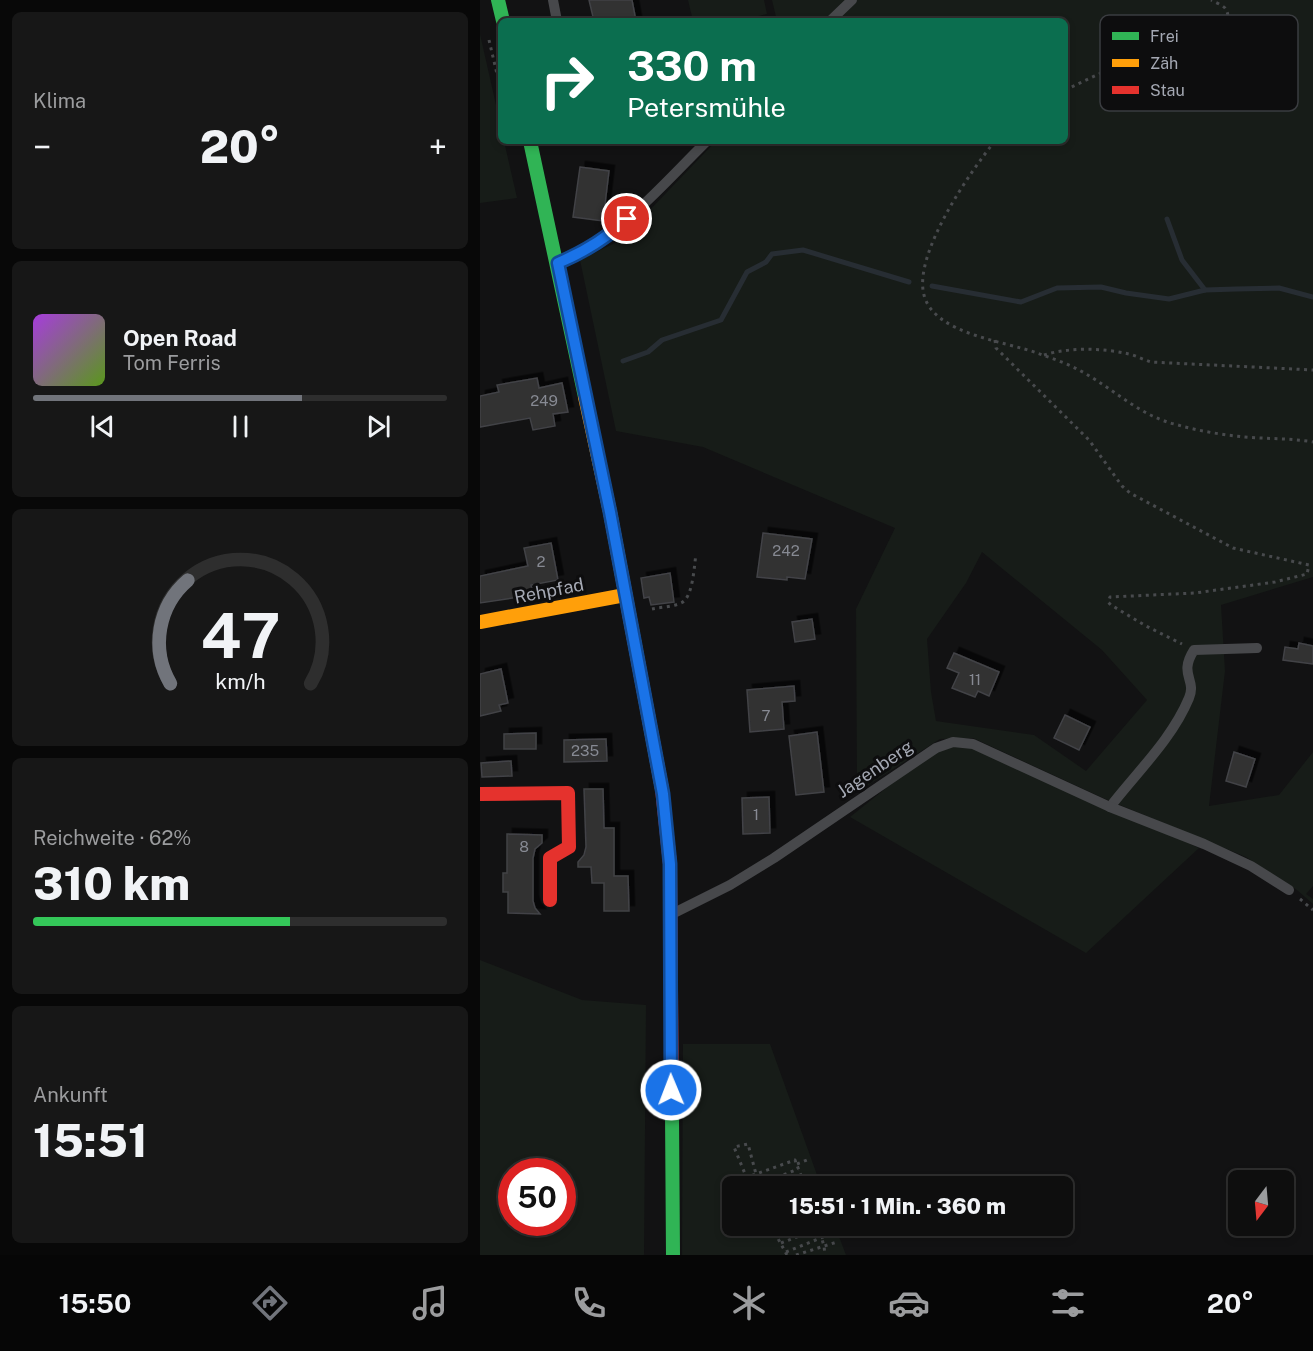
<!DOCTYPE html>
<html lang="de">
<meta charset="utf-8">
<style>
:root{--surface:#0e0e0e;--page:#171717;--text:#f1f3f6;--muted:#9b9c9e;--line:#2e2e2e;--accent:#71747b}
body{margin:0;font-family:"Public Sans",sans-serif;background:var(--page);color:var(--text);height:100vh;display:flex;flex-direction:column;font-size:22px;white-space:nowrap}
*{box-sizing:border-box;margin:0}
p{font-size:20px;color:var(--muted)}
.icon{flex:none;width:33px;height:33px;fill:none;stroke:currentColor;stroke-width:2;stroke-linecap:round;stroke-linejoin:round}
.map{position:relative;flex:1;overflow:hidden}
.drawer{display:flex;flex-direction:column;gap:12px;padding:12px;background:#080808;width:480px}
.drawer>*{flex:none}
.hud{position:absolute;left:18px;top:18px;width:570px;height:126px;border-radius:9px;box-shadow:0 3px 9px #0003,0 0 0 2px var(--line);background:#0b6e4f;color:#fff;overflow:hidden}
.needle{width:39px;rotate:196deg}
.buttons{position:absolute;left:748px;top:1170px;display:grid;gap:12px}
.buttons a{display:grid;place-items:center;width:66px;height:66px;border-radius:9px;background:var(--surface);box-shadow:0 3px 9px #0003,0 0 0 2px var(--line);font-size:30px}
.speed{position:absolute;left:18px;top:1158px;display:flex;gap:12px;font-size:30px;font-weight:700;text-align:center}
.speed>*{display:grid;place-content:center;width:78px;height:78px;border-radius:50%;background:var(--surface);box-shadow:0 3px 9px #0003,0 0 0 2px var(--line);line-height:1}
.speed .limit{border:9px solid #d22;background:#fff;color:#111}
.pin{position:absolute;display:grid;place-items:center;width:51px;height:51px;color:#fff;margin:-26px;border:3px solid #fff;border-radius:50%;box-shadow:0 2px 6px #0007}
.me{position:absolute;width:66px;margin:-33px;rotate:359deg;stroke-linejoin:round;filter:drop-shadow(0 0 4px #0008)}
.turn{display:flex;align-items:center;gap:21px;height:126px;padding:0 30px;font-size:27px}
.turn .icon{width:78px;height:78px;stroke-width:2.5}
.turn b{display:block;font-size:42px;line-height:51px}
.big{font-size:45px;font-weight:800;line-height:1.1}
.drawer .tile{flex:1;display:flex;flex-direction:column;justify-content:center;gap:9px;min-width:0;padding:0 21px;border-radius:9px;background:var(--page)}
.drawer .dial{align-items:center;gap:0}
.dial svg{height:156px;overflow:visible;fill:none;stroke:var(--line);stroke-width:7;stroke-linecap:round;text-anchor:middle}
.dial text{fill:var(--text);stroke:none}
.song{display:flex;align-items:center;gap:18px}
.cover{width:72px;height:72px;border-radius:9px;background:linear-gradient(135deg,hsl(280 70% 55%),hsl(90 70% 35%))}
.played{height:6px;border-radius:3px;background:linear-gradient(90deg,var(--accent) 65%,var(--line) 65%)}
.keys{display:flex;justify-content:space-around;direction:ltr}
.heat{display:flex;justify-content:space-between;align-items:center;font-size:33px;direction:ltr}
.charge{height:9px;border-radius:4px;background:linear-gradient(90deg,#34c759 62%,var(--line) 0)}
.trip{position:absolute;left:242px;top:1176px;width:351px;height:60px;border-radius:9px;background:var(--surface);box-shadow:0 3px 9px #0003,0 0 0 2px var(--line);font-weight:800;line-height:60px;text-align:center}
.tab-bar{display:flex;height:96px;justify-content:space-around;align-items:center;background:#060606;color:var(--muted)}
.tab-bar .icon{width:42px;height:42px}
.tab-bar .current{color:var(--accent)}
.tab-bar b{font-size:27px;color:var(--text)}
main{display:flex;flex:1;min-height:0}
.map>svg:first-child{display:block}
.green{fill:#171c18;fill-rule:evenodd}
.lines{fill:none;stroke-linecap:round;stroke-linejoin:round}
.stream{stroke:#272d33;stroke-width:5}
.building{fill:#303033;stroke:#424346;stroke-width:1.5;filter:url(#shadow)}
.path{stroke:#484a4d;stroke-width:3;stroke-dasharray:3 4.5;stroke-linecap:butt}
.lane{stroke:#47484b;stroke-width:10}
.fast{stroke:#30b455;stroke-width:14}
.slow{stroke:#ff9f0a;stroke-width:14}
.jam{stroke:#e5322d;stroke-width:14}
.route-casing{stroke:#114b97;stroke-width:15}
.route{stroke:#1a73e8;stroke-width:10}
.labels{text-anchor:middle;stroke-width:6;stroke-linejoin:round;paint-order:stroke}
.number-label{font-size:15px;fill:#878a93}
.street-label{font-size:18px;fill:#a4a8b3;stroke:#0d0d0e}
.key{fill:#0d0d0e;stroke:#3a3c40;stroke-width:1.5}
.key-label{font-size:16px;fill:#a4a8b3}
</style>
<main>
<section class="drawer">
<div class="tile"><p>Klima</p>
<div class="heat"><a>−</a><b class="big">20°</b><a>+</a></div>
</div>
<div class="tile">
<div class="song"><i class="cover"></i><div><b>Open Road</b><p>Tom Ferris</p></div></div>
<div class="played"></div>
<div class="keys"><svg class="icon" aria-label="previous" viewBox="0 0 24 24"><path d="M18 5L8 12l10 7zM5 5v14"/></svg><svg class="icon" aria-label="pause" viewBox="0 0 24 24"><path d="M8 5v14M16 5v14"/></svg><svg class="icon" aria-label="next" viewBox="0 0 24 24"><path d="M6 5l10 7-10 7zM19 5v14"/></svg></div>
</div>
<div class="tile dial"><svg viewBox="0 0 100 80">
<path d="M14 69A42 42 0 1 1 86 69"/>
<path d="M14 69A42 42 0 0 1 23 16" stroke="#71747b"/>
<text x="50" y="56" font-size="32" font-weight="700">47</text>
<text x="50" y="72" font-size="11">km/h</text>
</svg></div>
<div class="tile"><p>Reichweite · 62%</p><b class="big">310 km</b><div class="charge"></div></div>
<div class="tile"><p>Ankunft</p><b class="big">15:51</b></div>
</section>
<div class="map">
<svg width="833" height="1255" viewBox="0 0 833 1255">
<defs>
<filter id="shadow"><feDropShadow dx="5.5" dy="-5.5" stdDeviation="0" flood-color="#0009"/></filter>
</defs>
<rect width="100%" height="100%" fill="#121213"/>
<g class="green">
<path d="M208,0h76l3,14 -32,7h-42z"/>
<path d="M292,0h541v577l-92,28 4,66 -16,135 70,-11 34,-43v134l-7,8 7,5v5l-16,-14 -51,-33 -143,-59 -130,-60 -33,1 -78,50 -5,-3 -1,-177 39,-81 -192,-81 -87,-16 -36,-171 41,-20 95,-99h349v-120h-288zM502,552l120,98 45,50 -61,71 -52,-36 -98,-14 -5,-29 -4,-53 39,-56z"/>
<path d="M0,34l21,93v14h3l13,57 -37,5z"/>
<path d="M493,744l226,104 -113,105 -236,-136 86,-69z"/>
<path d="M0,960l102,40 64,5 -2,250h-164zM32,1172h50v50h-50z"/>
<path d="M203,1044h87l51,142h-89v40h103l11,29h-164z"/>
</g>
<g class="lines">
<g class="stream">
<path d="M687,219l15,41 23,30"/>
<path d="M452,286l89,16 36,-14 44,-1 25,6 43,6 36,-9 31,-1 43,-1 34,9"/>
<path d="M143,361l25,-9 14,-12 59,-20 26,-48 19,-10 6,-8 31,-4 106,32"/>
</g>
</g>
<g class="building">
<path d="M109,0h43l4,21h-42z"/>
<path d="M100,167l29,4 -6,50 -30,-4z"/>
<path d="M57,378l2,10 23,-5 6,29 -15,2 2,12 -22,4 -3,-12 -50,9v-31l19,-4 -2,-7z"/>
<path d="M283,533l49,6 -7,40 -18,-2v3l-30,-3z"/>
<path d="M71,543l7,37 -27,5 2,10 -53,8v-27l48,-10 -4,-18z"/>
<path d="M190,573l4,29 -23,3 -2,-8 -5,1 -3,-20z"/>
<path d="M332,619l3,20 -20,3 -3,-20z"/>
<path d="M819,643l14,3v18l-30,-4 2,-13 13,2z"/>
<path d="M474,653l45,19 -10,24 -11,-5 -3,6 -23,-9 7,-15 -12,-5z"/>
<path d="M21,669l7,34 -9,2 2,6 -21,5v-42z"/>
<path d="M314,686l1,15 -13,1 2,27 -34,3 -3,-42z"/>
<path d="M585,715l25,12 -11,23 -25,-12z"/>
<path d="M337,732l7,60 -28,3 -7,-59z"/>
<path d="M56,733v16h-32v-15z"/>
<path d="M126,739l1,22 -43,1v-22z"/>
<path d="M754,752l21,7 -9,28 -20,-6z"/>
<path d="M31,761l1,15 -30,1 -1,-14z"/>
<path d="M104,789h19l1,39h10v48h14l1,35h-25v-28h-12l-1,-16h-13v-5l6,-7 2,-8z"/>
<path d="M289,797l1,36 -27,1 -1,-36z"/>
<path d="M27,834l35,1v8l-7,6 -2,9v43l2,7 5,6 -32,-1v-21h-5v-19h4z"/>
</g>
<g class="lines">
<g class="path">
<path d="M9,40l12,51"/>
<path d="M585,90l70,-33 44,-13 39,-7c7,-6 14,-20 7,-29 -3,-3 -10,-6 -14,-8"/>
<path d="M515,141c-25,31 -82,113 -71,154 10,39 80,46 113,58 14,5 29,10 42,17 34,18 60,46 99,55 21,6 45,10 67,12 23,2 45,1 68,5"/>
<path d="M515,340l1,8 93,92 33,46 8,7 103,55 76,17 -2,9 -32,8 -80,11 -85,4 -2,5 3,3 35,21 36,18"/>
<path d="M564,355c26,-8 59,-7 85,-1 8,2 15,6 22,8l162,8"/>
<path d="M172,609c9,-2 20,-2 29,-6 12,-5 13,-36 15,-49"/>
<path d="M820,899l13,11"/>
<path d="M317,1164l10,-4"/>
<path d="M265,1178l50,-18 10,26"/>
<path d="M270,1186l-16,-39 14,-3 8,30"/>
<path d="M276,1186l42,-17"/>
<path d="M301,1186l20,-9"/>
<path d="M326,1186l11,-4"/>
<path d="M291,1226l16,29"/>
<path d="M338,1226l6,20 1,9"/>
<path d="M295,1232l18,-6"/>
<path d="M301,1243l45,-17"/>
<path d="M306,1252l47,-19"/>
<path d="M316,1255l41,-13"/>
</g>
<g class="lane">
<path d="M73,0l4,21"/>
<path d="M350,21l22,-21"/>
<path d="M78,263c60,-24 103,-77 149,-122"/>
<path d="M630,807c27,-35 62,-68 79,-109 8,-19 -11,-23 5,-48l63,-2"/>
<path d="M194,913l56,-28 44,-27 162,-110 17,-6 20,2 137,63 94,37 47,22 38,24"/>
</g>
<g class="fast">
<path d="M18,0l5,21"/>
<path d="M50,141l55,256"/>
<path d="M192,1113l1,142"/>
</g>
<g class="slow">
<path d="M105,397l25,115 52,277"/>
<path d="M0,622l145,-27"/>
</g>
<g class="jam">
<path d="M182,789l8,75 2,249"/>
<path d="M0,794l88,-1 1,54 -19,11v42"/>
</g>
</g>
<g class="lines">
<g class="route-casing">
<path id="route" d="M147,219c-21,20 -43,33 -69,44l52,249 53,282 7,70 1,226"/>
</g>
<use href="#route" class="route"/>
</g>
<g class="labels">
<g class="number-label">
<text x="64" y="406">249</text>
<text x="306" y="556">242</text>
<text x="61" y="567">2</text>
<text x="495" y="685">11</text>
<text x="286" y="721">7</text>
<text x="105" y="756">235</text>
<text x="276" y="820">1</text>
<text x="44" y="852">8</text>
</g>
<g class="street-label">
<text transform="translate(69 591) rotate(-11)" y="6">Rehpfad</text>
<text transform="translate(395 769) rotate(-34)" y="6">Jagenberg</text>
</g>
</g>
<rect x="620" y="15" width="198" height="96" rx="9" class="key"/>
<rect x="632" y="32" width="27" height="8" fill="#30b455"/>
<rect x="632" y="59" width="27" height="8" fill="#ff9f0a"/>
<rect x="632" y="86" width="27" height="8" fill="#e5322d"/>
<g class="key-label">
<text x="670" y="42">Frei</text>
<text x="670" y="69">Zäh</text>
<text x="670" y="96">Stau</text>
</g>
</svg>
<div class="buttons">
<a><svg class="needle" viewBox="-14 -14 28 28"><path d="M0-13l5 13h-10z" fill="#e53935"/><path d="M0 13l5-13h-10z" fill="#9b9c9e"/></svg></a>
</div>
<div class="speed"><div class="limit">50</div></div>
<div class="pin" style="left:147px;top:219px;background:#d93025"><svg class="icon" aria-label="arrive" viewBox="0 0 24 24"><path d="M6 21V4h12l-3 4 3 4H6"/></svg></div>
<svg class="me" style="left:191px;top:1090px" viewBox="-20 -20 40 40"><circle r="17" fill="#1a73e8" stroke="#fff" stroke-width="3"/><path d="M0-11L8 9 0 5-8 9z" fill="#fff"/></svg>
<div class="trip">15:51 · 1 Min. · 360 m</div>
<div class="hud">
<div class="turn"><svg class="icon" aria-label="right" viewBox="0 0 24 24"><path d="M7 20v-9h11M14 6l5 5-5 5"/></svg><div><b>330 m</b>Petersmühle</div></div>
</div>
</div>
</main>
<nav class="tab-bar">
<b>15:50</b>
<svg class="icon current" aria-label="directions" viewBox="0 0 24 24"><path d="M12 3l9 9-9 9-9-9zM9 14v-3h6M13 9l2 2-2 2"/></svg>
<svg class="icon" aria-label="music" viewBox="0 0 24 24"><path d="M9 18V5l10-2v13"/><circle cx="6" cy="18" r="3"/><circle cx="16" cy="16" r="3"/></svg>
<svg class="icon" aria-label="phone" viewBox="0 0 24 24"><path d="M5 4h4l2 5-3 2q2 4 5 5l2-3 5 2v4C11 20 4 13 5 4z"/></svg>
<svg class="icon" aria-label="climate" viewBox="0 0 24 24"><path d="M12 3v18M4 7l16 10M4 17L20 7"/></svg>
<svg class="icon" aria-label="car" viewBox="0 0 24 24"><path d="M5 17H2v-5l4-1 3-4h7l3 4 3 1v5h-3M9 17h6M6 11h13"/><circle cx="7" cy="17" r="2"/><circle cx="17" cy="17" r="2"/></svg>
<svg class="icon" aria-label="filters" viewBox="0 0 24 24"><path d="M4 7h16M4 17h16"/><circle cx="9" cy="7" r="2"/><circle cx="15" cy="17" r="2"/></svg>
<b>20°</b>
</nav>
